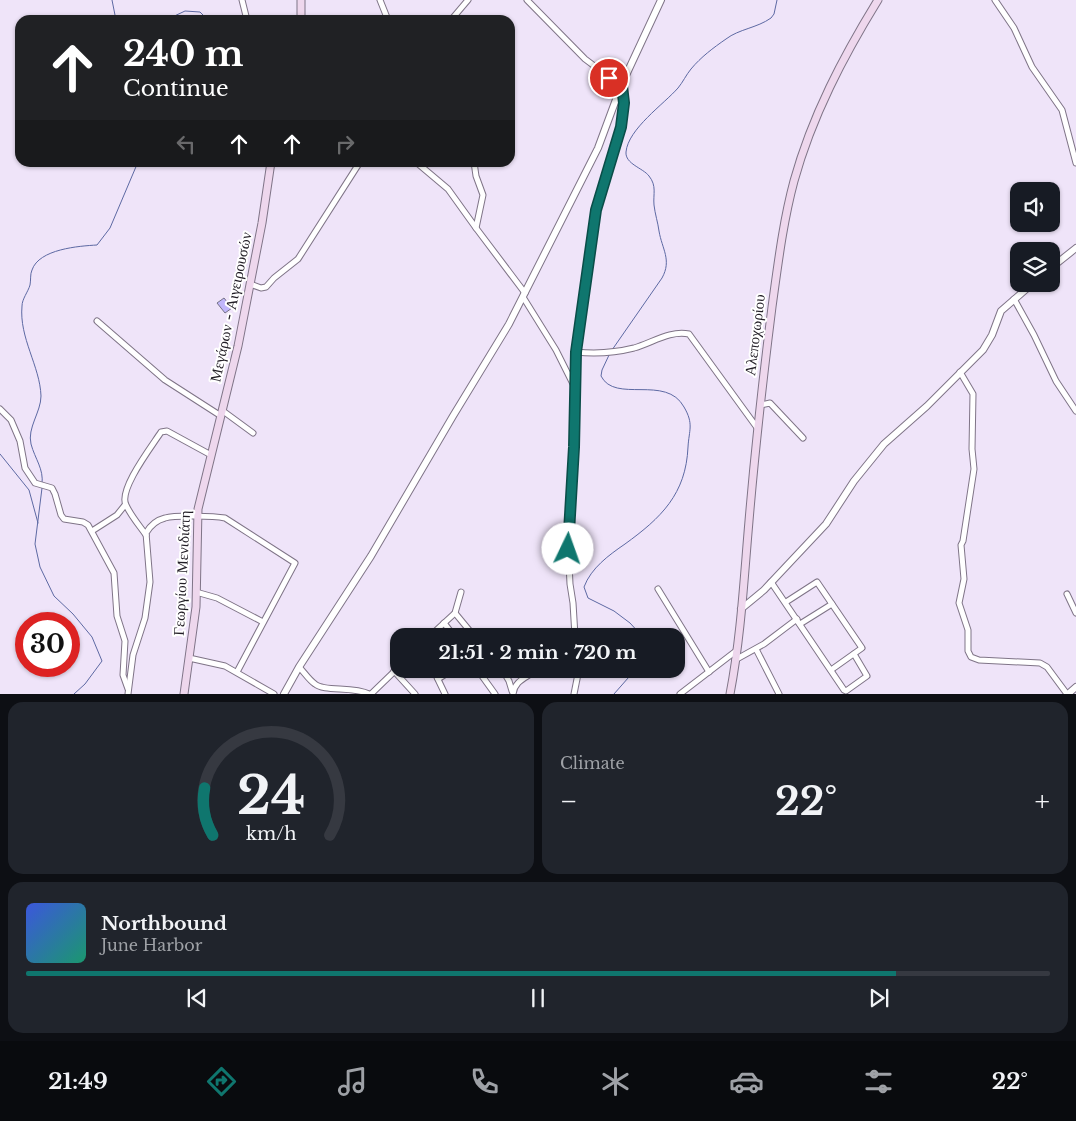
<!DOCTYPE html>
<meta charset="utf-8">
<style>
:root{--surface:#171b24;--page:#20242c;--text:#f1f3f6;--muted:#9ea1a6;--line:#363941;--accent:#0f766e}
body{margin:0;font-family:"Libre Baskerville",serif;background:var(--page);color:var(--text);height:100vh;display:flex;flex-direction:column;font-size:19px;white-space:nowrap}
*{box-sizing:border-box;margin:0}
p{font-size:16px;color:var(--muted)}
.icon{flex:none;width:28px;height:28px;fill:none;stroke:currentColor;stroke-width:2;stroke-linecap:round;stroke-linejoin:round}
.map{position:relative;height:694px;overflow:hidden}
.drawer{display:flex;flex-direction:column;gap:8px;padding:8px;background:#0d0f14;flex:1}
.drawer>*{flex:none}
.guide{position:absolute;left:15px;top:15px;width:500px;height:152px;border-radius:15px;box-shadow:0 1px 4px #0004;background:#202124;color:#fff;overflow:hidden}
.fabs{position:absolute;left:1010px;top:182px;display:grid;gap:10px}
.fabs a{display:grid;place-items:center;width:50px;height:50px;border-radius:10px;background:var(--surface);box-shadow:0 1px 4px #0004;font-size:25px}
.speed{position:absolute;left:15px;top:612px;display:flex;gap:10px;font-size:25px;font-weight:700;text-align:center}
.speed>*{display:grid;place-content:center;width:65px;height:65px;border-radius:50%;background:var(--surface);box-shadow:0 1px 4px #0004;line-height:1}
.speed .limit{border:8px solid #d22;background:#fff;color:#111}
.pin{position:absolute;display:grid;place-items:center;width:42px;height:42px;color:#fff;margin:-21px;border:2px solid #fff;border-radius:50%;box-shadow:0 1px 5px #0007}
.me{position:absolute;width:55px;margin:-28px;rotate:3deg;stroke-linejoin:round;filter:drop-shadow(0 0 4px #0008)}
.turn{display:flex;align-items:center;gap:18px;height:105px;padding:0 25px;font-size:22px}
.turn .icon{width:65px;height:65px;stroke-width:2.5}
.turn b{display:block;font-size:35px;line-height:42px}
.lanes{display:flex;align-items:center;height:48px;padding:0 25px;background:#0003;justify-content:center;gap:25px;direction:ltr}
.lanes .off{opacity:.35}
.big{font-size:38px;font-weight:700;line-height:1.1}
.drawer .card{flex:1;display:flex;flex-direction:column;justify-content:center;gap:8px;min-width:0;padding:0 18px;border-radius:15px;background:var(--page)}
.drawer .dial{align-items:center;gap:0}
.dial svg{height:130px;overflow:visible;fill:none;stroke:var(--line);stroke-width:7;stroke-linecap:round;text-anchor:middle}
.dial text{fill:var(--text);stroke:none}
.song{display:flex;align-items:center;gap:15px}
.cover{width:60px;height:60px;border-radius:8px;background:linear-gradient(135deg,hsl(230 70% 55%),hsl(160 70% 35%))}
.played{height:5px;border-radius:2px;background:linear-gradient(90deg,var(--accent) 85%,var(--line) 85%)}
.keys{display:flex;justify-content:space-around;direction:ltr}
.heat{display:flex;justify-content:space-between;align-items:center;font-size:28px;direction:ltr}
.drawer .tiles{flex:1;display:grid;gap:8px;grid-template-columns:1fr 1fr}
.card:last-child{grid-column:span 2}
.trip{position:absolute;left:390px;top:628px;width:295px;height:50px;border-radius:15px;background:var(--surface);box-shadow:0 1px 4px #0004;font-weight:700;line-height:50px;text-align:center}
.tab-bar{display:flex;height:80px;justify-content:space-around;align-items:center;background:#090b0e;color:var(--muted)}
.tab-bar .icon{width:35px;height:35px}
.tab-bar .current{color:var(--accent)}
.tab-bar b{font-size:22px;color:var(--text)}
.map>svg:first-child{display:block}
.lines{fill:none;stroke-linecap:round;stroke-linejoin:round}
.stream{stroke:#5d69a3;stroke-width:1}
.building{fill:#c0b6fa;stroke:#757286}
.minor-casing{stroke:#7f7487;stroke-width:7}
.tertiary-casing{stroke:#7f7487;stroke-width:8}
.secondary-casing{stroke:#7f7487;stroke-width:9}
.minor{stroke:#fff;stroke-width:5}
.tertiary{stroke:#fff;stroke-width:6}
.secondary{stroke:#eed7ed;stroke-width:7}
.route-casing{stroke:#0a4d48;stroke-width:12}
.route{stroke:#0f766e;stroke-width:9}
.labels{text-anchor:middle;stroke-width:4;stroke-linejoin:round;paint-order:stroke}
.street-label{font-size:15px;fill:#221e26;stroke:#fff}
</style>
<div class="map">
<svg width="1076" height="694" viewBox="0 0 1076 694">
<rect width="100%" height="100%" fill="#efe4f9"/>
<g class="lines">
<g class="stream">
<path d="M112,0l4,20"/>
<path d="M166,20l19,-9 15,1 8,8"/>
<path d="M612,350l50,-72c10,-18 0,-29 -3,-47 -1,-8 -4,-17 -5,-26 -1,-11 3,-19 -5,-29 -6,-8 -24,-12 -23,-24 2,-23 38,-48 52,-64 5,-6 8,-13 13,-19 10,-12 22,-21 35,-30 13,-10 31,-11 45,-21l3,-4 3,-14"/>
<path d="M610,353l-8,17 -1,6c14,28 65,-2 83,31 10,17 5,23 4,40 -2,47 -27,71 -63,97 -16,11 -34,24 -41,43l4,11 26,13 16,12 12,13"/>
<path d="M0,454l29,36 9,33"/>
<path d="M42,484c2,-15 -7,-25 -11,-40 -4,-16 10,-32 10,-48 -1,-30 -22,-58 -19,-90 0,-7 6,-14 8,-21 1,-5 0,-11 2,-15 7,-21 47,-24 65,-25l13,-17 28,-66"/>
<path d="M42,488l-7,56 5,23 14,29 19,18 19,23 10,24 -17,23 -11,10"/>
<path d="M614,694l22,-25"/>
</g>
</g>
<path class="building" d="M224,298l8,10 -7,5 -8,-10z"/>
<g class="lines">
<g class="minor-casing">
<g id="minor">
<path d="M242,0l5,20"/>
<path d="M380,0l8,20"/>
<path d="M527,0l58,59 36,27 3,17 -3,24 -25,83 -20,142 -3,125 -5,66 2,41 3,19 2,33"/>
<path d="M995,0l19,28 18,39 30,43 14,53"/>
<path d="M451,20l17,-20"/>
<path d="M416,162l32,27 28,39"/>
<path d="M474,162l2,14 7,19 -7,33 49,65"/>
<path d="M250,284l11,4 5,-1 8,-9 24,-19 62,-97"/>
<path d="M523,297l33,53 18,36"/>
<path d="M1014,299l20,36 22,46 20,30"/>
<path d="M97,321l68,59 56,36"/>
<path d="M576,352c20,2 38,1 58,-4 18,-5 36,-18 55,-14l69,95"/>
<path d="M960,372l13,22 -1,55 2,20 -11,72 -2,4 3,34 -5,24 9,27v21l3,6 8,3 61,3 7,4 20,27"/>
<path d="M761,405l9,-2 33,35"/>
<path d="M0,409l11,11 9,21 5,27 10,15 17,5 3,6 6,21 3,4 19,3 5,3 26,48 3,43 8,25 -2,34 5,14"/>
<path d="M223,411l30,22"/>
<path d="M92,531l25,-16 8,-10"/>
<path d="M146,535c-7,-10 -15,-19 -20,-30 -8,-15 26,-59 35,-73l6,-1 44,24"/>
<path d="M771,582l73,108 2,1 21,-15 -13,-22"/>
<path d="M658,589l51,83"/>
<path d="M196,592l21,6 46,24"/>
<path d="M1067,594l9,19"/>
<path d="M786,602l31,-20 45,66 -31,22"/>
<path d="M455,613l19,23"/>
<path d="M444,623l10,13"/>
<path d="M800,624l32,-20"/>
<path d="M430,636l25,-23 6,-21"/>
<path d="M756,649l23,45"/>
<path d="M189,658l36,8 49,28"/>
<path d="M735,660l29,-16 33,-25"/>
<path d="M299,667c5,5 10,13 16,17 9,8 38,2 54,10"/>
<path d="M433,669l12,25"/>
<path d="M477,669l18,25"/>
<path d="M502,669l7,12 3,10"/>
<path d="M394,671l21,23"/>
<path d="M438,679l8,-5 16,-5"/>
<path d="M128,694l5,-39 12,-37 5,-36 -4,-49c4,-7 11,-13 19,-15 10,-3 49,-2 60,0l70,45 -58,109"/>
<path d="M371,694l28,-27"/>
<path d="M513,694c2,-15 15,-16 24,-25"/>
<path d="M574,694l5,-25"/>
<path d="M680,694l56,-43"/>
</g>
</g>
<g class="tertiary-casing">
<g id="tertiary">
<path d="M1051,268l25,-20"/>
<path d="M741,609l23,-19 62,-66 28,-43 30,-37 43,-38 56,-56 9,-15 9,-24 31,-27"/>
<path d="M284,694l15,-27 72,-111 82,-140 56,-92 89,-176 23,-62 40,-86"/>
<path d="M1068,694l8,-7"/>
</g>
</g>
<g class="secondary-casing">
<g id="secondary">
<path d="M301,20v-20"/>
<path d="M184,694l12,-87 2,-98 40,-163 24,-123 9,-61"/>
<path d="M730,694c11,-57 14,-116 19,-173 6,-71 14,-143 23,-214 6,-43 11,-85 22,-126 18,-65 49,-124 84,-181"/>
</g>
</g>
<use href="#minor" class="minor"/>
<use href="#tertiary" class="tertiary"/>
<use href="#secondary" class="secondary"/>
</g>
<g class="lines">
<g class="route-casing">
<path id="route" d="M568,549l6,-102 2,-95 20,-142 25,-83 3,-24 -2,-17 -13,-8"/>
</g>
<use href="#route" class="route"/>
</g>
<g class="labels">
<g class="street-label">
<text transform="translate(231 307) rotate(-78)" y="5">Μεγάρων - Αιγειρουσών</text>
<text transform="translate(755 335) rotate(-83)" y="5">Αλεποχωρίου</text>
<text transform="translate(182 573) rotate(-87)" y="5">Γεωργίου Μενιδιάτη</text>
</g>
</g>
</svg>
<div class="fabs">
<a><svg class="icon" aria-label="sound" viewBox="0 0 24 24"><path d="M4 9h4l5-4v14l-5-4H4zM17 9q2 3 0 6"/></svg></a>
<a><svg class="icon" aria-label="layers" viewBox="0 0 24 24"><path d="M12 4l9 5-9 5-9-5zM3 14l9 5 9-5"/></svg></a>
</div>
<div class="speed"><div class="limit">30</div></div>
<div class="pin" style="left:609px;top:78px;background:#d93025"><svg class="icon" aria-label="arrive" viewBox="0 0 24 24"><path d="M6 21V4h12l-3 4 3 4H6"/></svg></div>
<svg class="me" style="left:568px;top:549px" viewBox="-20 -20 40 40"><circle r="19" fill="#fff"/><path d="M0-13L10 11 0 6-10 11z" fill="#0f766e"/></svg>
<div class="trip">21:51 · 2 min · 720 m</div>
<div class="guide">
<div class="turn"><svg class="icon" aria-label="ahead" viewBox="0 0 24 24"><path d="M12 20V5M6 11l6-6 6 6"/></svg><div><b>240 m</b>Continue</div></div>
<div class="lanes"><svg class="icon off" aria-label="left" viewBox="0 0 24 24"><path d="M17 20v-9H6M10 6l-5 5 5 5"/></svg><svg class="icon" aria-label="ahead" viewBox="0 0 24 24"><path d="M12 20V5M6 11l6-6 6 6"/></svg><svg class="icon" aria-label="ahead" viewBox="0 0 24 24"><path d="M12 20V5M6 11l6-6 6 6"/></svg><svg class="icon off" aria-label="right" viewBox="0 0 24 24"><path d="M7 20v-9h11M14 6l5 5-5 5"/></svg></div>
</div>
</div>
<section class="drawer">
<div class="tiles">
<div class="card dial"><svg viewBox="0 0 100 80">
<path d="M14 69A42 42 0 1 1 86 69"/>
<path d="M14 69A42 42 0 0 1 9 40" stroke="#0f766e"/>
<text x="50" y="56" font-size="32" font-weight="700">24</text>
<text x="50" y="72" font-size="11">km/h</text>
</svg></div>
<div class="card"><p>Climate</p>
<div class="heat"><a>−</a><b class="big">22°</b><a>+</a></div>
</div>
<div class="card">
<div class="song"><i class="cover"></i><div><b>Northbound</b><p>June Harbor</p></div></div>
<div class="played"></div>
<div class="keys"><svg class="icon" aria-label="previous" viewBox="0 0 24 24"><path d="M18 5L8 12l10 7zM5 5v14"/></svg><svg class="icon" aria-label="pause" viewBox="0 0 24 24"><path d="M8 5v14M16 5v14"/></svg><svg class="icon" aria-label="next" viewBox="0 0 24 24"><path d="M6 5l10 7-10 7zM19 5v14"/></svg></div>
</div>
</div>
</section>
<nav class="tab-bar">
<b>21:49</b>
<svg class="icon current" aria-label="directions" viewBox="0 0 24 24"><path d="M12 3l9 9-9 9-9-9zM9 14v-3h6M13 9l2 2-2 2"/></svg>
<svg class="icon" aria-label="music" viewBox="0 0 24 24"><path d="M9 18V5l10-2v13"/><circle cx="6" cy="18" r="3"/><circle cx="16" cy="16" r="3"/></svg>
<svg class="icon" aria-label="phone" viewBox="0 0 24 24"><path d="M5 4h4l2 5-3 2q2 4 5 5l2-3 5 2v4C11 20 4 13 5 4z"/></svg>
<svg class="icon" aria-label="climate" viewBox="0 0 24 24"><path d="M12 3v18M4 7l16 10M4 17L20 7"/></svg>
<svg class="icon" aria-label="car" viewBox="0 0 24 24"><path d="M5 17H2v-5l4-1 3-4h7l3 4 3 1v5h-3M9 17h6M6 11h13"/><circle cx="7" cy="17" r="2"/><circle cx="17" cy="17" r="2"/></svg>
<svg class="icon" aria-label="filters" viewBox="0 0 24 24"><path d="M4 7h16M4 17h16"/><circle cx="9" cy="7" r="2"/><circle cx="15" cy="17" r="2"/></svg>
<b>22°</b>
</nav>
